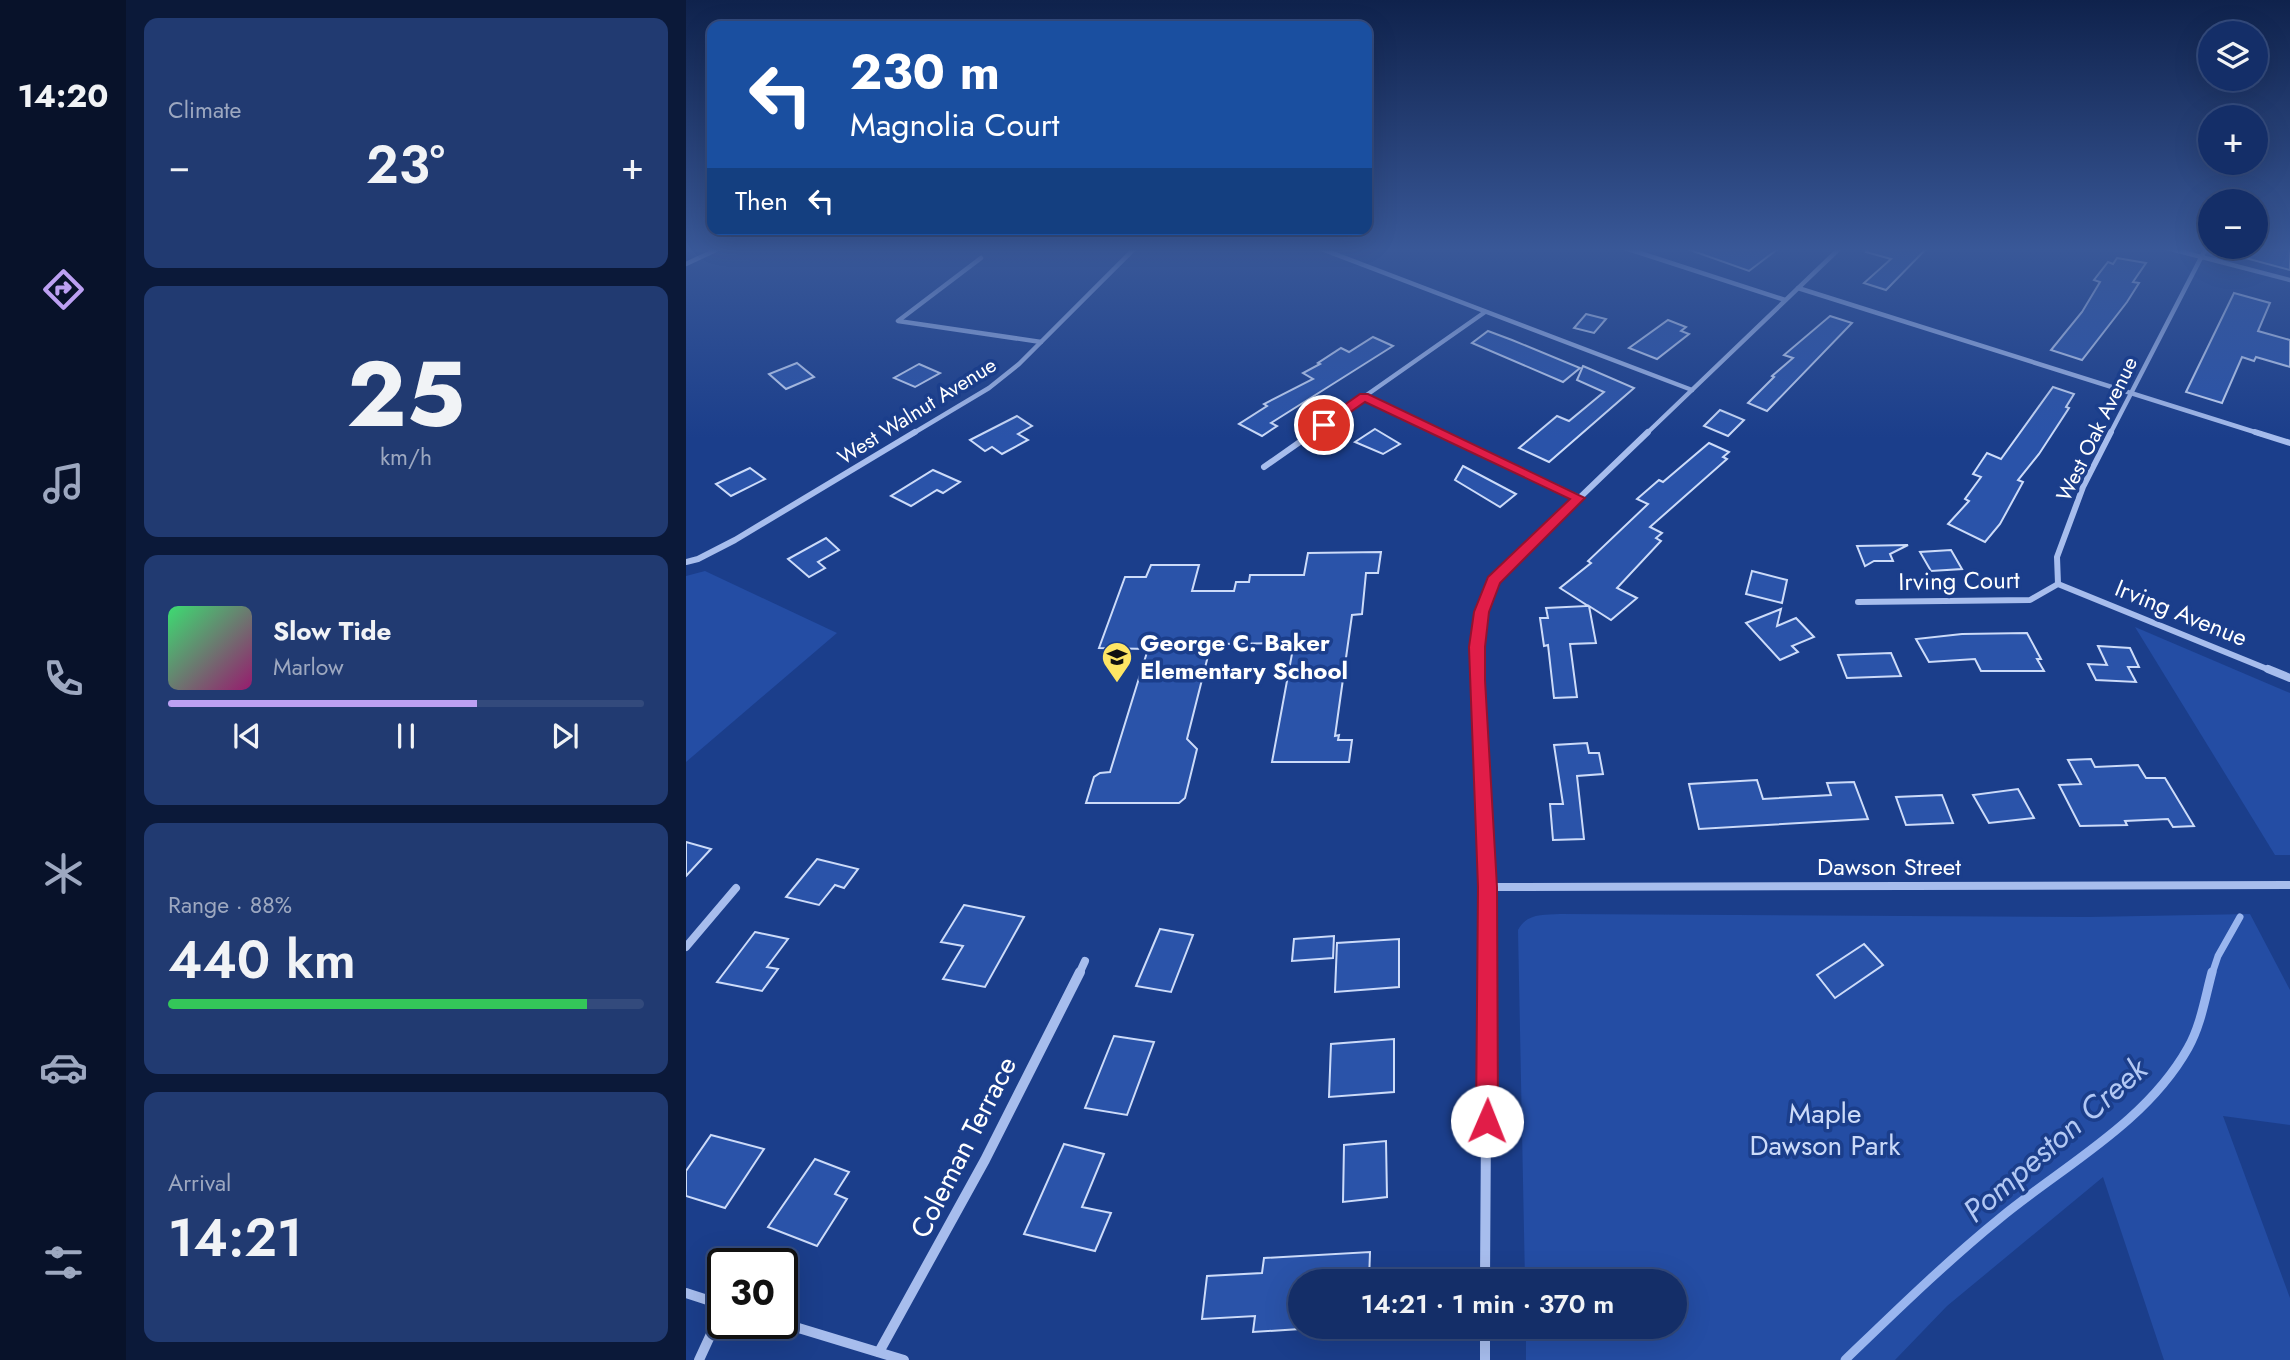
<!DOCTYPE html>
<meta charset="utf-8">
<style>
:root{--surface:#142e68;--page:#213a71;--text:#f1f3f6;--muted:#9da8c0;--line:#334a7c;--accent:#bca0f2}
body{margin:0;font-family:Jost,sans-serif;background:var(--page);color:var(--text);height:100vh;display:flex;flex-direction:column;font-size:26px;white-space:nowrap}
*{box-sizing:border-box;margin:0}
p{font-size:23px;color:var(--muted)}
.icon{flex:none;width:38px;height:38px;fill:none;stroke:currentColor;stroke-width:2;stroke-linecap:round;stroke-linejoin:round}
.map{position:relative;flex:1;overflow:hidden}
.details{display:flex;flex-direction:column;gap:18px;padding:18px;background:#0b1939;width:560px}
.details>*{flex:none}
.banner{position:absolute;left:21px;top:21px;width:665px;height:214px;border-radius:14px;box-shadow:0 7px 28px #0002,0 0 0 2px var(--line);background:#1a4fa0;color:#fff;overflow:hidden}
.controls{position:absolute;left:1512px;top:21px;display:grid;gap:14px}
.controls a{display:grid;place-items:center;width:70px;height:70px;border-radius:50%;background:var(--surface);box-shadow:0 7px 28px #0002,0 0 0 2px var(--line);font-size:35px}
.speed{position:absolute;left:21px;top:1248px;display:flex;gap:14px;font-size:35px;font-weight:700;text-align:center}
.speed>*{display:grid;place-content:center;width:91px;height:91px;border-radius:50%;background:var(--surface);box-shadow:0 7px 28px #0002,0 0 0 2px var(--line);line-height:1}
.speed .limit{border:4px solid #111;border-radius:10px;background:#fff;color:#111}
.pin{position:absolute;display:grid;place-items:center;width:60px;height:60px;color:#fff;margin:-30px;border:4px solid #fff;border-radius:50%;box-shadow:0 2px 7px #0007}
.me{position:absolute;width:77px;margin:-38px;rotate:1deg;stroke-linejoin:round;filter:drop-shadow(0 0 5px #0008)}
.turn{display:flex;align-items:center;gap:24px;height:147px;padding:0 28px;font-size:32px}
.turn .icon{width:91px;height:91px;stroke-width:2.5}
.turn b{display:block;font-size:49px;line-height:60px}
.then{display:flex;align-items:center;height:66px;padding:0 28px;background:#0003;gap:14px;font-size:26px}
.big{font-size:52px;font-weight:600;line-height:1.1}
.details .widget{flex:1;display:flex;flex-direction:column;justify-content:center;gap:10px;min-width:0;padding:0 24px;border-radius:14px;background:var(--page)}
.details .dial{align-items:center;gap:0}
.dial b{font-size:91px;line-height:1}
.song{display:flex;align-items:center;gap:21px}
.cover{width:84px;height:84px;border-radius:10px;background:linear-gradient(135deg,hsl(140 70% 55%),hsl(320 70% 35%))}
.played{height:7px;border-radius:4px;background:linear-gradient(90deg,var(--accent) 65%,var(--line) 65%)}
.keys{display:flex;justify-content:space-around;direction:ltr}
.heat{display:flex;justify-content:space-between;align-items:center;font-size:38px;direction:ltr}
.charge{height:10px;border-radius:5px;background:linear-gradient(90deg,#34c759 88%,var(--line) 0)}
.trip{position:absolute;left:602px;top:1269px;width:399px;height:70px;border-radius:35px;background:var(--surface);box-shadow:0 7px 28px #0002,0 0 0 2px var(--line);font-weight:600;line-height:70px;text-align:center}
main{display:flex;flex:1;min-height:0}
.tab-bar{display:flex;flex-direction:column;width:126px;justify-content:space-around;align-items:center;background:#08122a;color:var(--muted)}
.tab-bar .icon{width:49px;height:49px}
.tab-bar .active{color:var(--accent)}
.tab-bar b{font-size:32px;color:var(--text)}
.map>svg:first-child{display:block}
.green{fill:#244da4}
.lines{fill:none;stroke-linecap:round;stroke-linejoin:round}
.stream-far1{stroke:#9ab6ef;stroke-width:7}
.stream{stroke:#9ab6ef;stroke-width:9}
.building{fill:#2a53a9;stroke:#ccdbf9;stroke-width:2}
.street-far3{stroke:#a7bded;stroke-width:4.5}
.street-far2{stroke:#a7bded;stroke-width:6}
.street-far1{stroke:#a7bded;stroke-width:8}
.street{stroke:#a7bded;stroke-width:10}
.route{fill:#e11d48;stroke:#92132f;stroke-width:2}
.labels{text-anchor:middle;stroke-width:7;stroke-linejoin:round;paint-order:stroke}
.far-street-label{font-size:21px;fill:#fff;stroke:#1b3e8b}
.street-label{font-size:24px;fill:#fff;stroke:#1b3e8b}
.poi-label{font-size:24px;font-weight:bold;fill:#fff;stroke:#1b3e8b;text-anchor:start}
.near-park-label{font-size:28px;fill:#ccdbf9;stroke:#1b3e8b}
.near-street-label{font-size:28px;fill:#fff;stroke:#1b3e8b}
.near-water-label{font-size:32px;font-style:italic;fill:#b2c8f4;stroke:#1b3e8b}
</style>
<main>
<nav class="tab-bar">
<b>14:20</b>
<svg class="icon active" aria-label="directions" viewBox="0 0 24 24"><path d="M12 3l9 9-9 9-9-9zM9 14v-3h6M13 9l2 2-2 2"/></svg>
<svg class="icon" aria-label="music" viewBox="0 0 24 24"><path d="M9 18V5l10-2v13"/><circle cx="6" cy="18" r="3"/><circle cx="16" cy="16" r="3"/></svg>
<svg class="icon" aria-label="phone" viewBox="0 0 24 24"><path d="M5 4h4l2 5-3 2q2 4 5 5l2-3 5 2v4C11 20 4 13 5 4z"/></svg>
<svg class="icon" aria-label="climate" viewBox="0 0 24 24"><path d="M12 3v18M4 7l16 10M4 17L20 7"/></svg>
<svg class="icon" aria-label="car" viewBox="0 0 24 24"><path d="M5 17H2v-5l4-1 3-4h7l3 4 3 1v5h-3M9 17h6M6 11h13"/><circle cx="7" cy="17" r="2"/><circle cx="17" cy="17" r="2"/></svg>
<svg class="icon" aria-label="filters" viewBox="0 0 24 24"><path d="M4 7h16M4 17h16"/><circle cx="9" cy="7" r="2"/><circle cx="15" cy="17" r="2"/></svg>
</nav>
<section class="details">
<div class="widget"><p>Climate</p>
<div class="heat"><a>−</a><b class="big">23°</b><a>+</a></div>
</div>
<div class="widget dial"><b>25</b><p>km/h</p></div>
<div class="widget">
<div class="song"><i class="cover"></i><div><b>Slow Tide</b><p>Marlow</p></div></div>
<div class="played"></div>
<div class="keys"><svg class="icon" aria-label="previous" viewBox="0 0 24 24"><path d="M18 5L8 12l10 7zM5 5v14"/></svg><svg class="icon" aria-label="pause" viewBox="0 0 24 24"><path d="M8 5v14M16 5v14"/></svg><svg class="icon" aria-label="next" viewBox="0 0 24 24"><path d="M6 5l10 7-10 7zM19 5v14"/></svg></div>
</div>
<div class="widget"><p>Range · 88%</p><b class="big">440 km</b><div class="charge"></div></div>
<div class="widget"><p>Arrival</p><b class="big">14:21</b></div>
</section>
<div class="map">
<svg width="1604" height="1360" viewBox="0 0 1604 1360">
<rect width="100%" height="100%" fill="#1b3e8b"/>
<g class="green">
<path d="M19,571l132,62 -151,129v-186z"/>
<path d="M1449,627l155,66v162h-15z"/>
<path d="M874,914l528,3 162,-3 40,76v135l-67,-9 67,182v62h-126l-61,-183 -156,129 -52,54h-369v-33l149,-1v-45h-150l-7,-351c9,-17 25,-15 42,-16z"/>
</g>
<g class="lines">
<path class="stream-far1" d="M1526,974l6,-18 22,-39"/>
<path class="stream" d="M1159,1360c50,-48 100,-97 154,-141 64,-53 147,-96 189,-171 13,-23 17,-50 24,-76"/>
</g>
<g class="building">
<path d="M1005,248h88l-30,23 -59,-21z"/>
<path d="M1181,248h60l-41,42 -22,-7 27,-24 -25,-7z"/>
<path d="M1542,248h62v22l-63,-17z"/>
<path d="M1431,258l29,5 -13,19 6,1 -12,19 -45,58 -31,-10 31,-38 18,-30 -6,-2 14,-18 5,2z"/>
<path d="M1548,293l36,10 -12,28 32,9v27l-34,-10 -2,4 -12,-4 -20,46 -36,-11z"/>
<path d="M900,314l20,5 -12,14 -20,-5z"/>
<path d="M1144,316l22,7 -85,88 -19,-8 26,-26 -2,-1 21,-18 -9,-3z"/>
<path d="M982,320l18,7 -5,4 8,3 -32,25 -28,-11z"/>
<path d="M802,331l24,9 68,28 -17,14 -91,-39z"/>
<path d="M687,337l20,9 -122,77 6,3 -15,10 -23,-12 28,-18 -3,-2 49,-25 -10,-6 17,-9 -2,-1 23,-15 8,4z"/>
<path d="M111,363l17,14 -28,12 -17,-15z"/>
<path d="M233,364l21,9 -25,14 -21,-9z"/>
<path d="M897,366l51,22 -85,74 -30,-14 38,-32 12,5 35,-29 -27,-12z"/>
<path d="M1367,387l21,7 -8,13 3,1 -30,46 -21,26 5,2 -23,42 -15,18 -37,-18 21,-23 -4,-2 16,-22 -8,-3 14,-21 14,6z"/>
<path d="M1034,410l24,10 -16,16 -24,-10z"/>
<path d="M331,416l15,10 -14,8 10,6 -26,14 -10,-7 -7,4 -15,-11z"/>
<path d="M689,429l25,15 -17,10 -28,-12z"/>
<path d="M1023,443l20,9 -6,5 4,2 -77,68 12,6 -6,5 5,3 -44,47 20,10 -26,22 -22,-14 7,37 -26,1 7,53 -23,1 -6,-53 -4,1 -4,-28h8l-2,-10 42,-2 -28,-18 31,-25 -3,-2 60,-57 -11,-5 22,-19 4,2z"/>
<path d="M777,466l53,28 -16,13 -45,-27z"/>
<path d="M64,468l15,11 -34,17 -15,-12z"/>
<path d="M247,470l27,12 -17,11 -6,-3 -26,16 -20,-10z"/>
<path d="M140,538l13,12 -21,12 7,6 -16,9 -21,-18z"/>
<path d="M1222,545l-18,9 3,7h-19l-9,5 -8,-20z"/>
<path d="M1265,550l11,19 -31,2 -11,-19z"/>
<path d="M695,552l-3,21h-12l-4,41 -10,1 -17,121 4,-1 -1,5h14l-3,22h-77l22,-119 -83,1 -24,95 10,10 -12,49 -6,5h-93l8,-26 6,-4 10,-1 38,-123 -49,-1 26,-71h21l5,-12h48l-7,26h42l2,-9h13l1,-7h54l4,-22z"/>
<path d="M1066,571l35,9 -5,23 -36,-9z"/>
<path d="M1095,609l-4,17 19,-8 18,19 -22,9 6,6 -18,8 -34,-37z"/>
<path d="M1341,633l14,26h-4l7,12h-63l-6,-12 -46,3 -13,-23 46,-5z"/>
<path d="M1412,646l32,2 9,19h-11l8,15 -40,-2 -8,-16 19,1z"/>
<path d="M1205,653l10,23 -54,2 -9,-23z"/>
<path d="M901,743l2,10h10l4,21 -26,2 7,63 -31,1 -3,-36h13l-9,-59z"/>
<path d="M1405,759l4,8 43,-2 8,13h19l29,48 -21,1 -5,-8 -43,2 2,4 -47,1 -21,-41 22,-1 -13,-24z"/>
<path d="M1071,780l6,19 68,-4 -4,-12 27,-1 14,37 -169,10 -10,-45z"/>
<path d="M1332,789l16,29 -45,5 -16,-28z"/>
<path d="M1256,795l11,28 -47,2 -10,-28z"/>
<path d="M0,842l25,7 -25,27z"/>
<path d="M131,859l41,10 -14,19 -9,-3 -16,20 -33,-8z"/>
<path d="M278,905l60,12 -39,70 -42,-8 20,-33 -22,-4z"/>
<path d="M474,929l33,6 -22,57 -35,-6z"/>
<path d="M69,932l33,7 -21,28 11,2 -16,22 -45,-9z"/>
<path d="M648,936l-1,22 -41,3 2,-22z"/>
<path d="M713,939v48l-64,5 2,-49z"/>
<path d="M1178,944l19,21 -48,33 -18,-23z"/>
<path d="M428,1036l40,6 -27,73 -42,-7z"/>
<path d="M708,1039v53l-65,5 2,-53z"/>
<path d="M25,1135l53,14 -39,59 -39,-12v-25z"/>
<path d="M700,1141l1,56 -44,5 1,-57z"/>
<path d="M378,1144l40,10 -22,53 29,6 -16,38 -71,-17z"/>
<path d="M129,1159l34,13 -14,22 12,5 -30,47 -49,-19z"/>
<path d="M684,1252l-1,29h-69v48l-47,3 2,-16 -53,3 5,-43 55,-3 2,-15z"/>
</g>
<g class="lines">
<g class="street-far3">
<path d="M633,248l373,142"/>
<path d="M939,248l160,52"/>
<path d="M1481,248l123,32"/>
<path d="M295,258l-83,63 143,21"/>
<path d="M0,264l34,-16"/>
<path d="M1112,288l463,146"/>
<path d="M678,397l78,37"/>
<path d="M226,434l77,-46 30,-24 116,-116"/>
<path d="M625,434l174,-122"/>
<path d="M960,434l194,-186"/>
<path d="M1424,434l96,-186"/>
</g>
<g class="street-far2">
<path d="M753,432l140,66"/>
<path d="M1569,432l35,11"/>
<path d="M578,467l50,-35"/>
<path d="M0,562l12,-3 37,-19 180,-108"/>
<path d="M1372,584l-1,-27 26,-70 28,-55"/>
<path d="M1372,584l214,87"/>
<path d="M1172,602l172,-2 28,-16"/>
<path d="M792,671l-1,-24 4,-25 12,-41 155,-149"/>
</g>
<g class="street-far1">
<path d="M792,669l10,218 -1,87"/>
<path d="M1582,669l22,9"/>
<path d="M802,887l802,-2"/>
<path d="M0,947l50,-59"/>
<path d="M393,974l6,-13"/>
</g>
<g class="street">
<path d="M799,1281l2,-309"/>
<path d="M0,1293l37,12"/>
<path d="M96,1323l122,37"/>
<path d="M799,1326v34"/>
<path d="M193,1352l106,-192 95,-188"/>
<path d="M13,1360l24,-52"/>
</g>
</g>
<linearGradient id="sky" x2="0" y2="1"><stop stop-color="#0f224c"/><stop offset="0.57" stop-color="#395898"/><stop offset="1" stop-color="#395898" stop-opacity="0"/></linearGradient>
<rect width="1604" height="438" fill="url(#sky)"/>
<path class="route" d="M674,394h8l217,104 -85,85 -11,29 -4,35v33l12,207 1,234 -3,8 -8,3 -8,-3 -3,-8 2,-234 -9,-240 5,-35 14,-35 82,-78 -205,-97 -36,25h-9v-5z"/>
<defs>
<g id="school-pin" transform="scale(1.575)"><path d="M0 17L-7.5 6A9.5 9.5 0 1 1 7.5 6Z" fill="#fee564" stroke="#1b3e8b"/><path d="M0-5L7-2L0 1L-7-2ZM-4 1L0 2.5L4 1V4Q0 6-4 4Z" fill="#111"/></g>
</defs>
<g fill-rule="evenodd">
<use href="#school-pin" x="431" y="657"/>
</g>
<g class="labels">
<g class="far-street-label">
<text transform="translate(231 411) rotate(-32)" y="7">West Walnut Avenue</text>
<text transform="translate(1411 429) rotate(-64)" y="7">West Oak Avenue</text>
</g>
<g class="street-label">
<text transform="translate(1273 581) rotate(-1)" y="8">Irving Court</text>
<text transform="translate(1495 613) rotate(22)" y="8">Irving Avenue</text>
<text x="1203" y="875">Dawson Street</text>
</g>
<g class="poi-label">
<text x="454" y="651">George C. Baker<tspan x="454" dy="28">Elementary School</tspan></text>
</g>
<g class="near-park-label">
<text x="1139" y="1123">Maple<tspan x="1139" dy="32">Dawson Park</tspan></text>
</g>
<g class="near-street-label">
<text transform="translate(277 1147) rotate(-63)" y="10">Coleman Terrace</text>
</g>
<g class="near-water-label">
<text transform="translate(1369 1140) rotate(-41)" y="11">Pompeston Creek</text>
</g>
</g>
</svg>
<div class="controls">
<a><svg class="icon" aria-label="layers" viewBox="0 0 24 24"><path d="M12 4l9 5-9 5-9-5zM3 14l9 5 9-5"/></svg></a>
<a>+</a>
<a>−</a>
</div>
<div class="speed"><div class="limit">30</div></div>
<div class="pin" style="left:638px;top:425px;background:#d93025"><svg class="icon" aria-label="arrive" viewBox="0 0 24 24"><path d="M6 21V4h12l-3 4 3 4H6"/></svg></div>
<svg class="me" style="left:801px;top:1121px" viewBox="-20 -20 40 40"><circle r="19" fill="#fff"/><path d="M0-13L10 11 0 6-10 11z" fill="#e11d48"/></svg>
<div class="trip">14:21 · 1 min · 370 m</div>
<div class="banner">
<div class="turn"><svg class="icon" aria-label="left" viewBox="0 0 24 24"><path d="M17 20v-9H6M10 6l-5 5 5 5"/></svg><div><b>230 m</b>Magnolia Court</div></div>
<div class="then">Then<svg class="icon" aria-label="left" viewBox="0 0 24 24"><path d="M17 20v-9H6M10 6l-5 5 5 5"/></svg></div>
</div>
</div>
</main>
